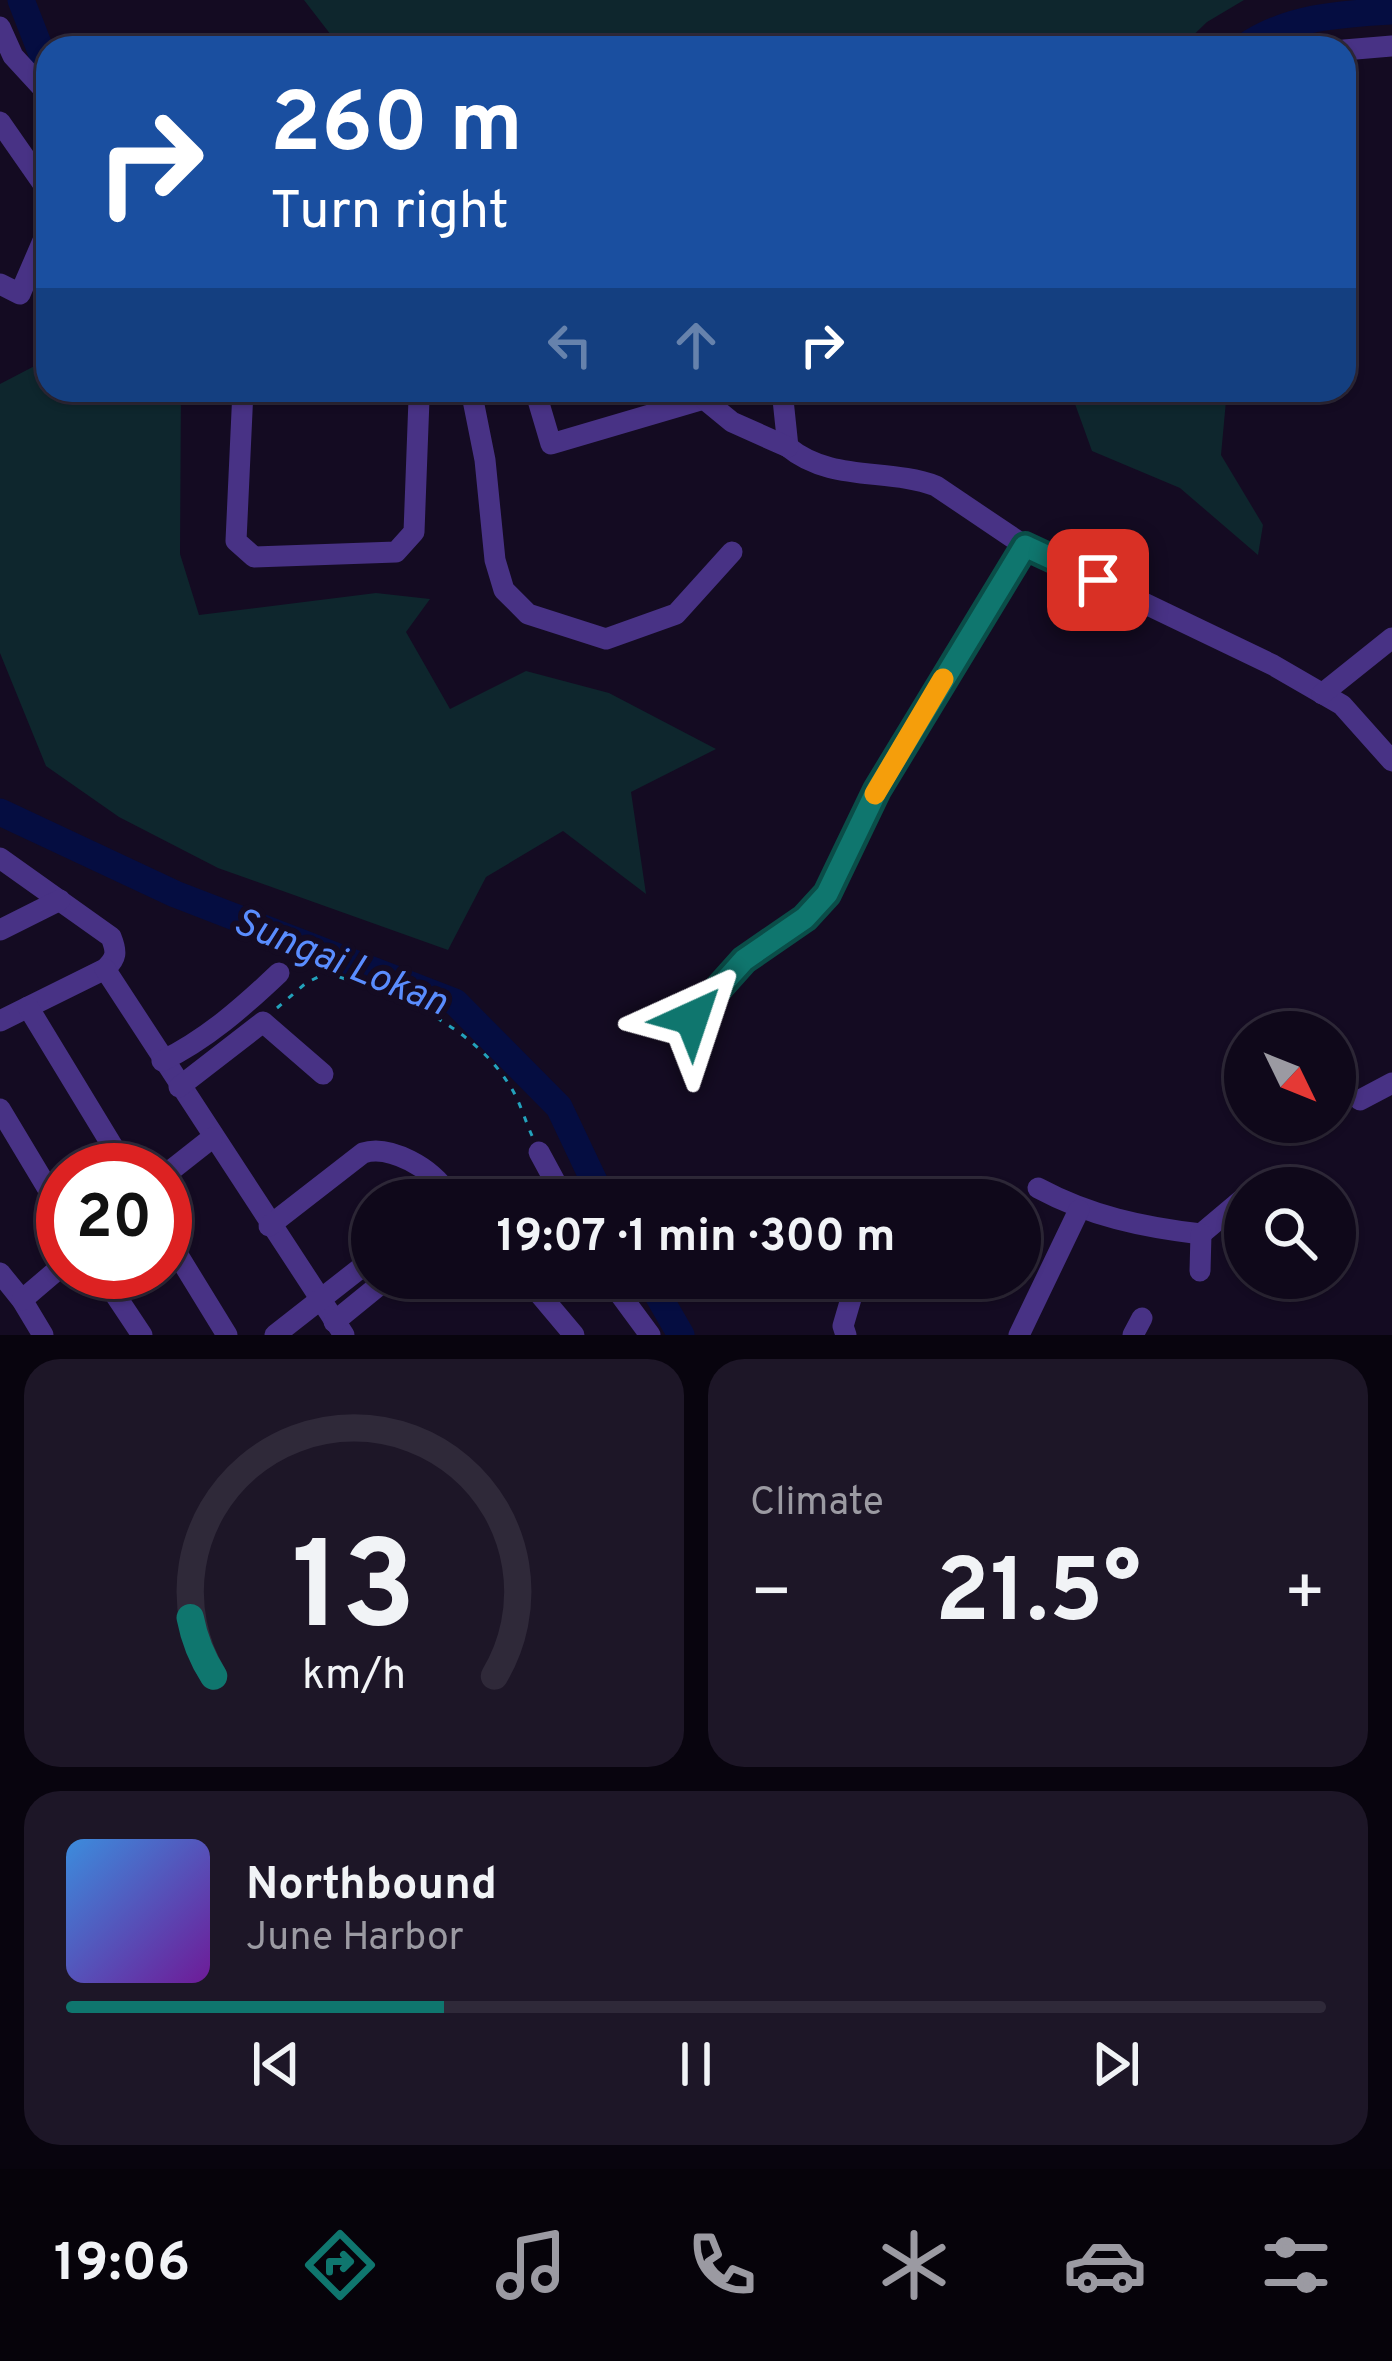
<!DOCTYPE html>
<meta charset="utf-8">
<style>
:root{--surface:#0f081a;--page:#1d1627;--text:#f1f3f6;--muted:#9b9aa2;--line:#2f2939;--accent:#0f766e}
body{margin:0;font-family:Overpass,sans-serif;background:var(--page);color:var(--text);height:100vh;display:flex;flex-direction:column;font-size:45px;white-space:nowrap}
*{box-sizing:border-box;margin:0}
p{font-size:39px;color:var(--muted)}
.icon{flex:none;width:66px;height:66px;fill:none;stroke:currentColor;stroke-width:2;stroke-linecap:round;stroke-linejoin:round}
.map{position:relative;height:1335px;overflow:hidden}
.sheet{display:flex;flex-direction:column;gap:24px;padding:24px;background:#08040e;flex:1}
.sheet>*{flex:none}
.banner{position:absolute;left:36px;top:36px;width:1320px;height:366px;border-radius:36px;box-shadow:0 3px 9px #0004,0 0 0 3px var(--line);background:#1a4fa0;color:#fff;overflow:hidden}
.needle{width:78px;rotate:133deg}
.buttons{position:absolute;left:1224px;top:1011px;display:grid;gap:24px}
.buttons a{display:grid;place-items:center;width:132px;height:132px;border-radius:50%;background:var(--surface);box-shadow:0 3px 9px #0004,0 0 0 3px var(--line);font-size:60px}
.speed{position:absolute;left:36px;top:1143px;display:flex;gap:24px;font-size:60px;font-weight:700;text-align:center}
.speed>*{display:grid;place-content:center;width:156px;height:156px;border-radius:50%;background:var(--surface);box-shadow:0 3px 9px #0004,0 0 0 3px var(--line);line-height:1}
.speed .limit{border:18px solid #d22;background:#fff;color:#111}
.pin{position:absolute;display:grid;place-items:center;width:102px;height:102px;color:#fff;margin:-51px;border-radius:24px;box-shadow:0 6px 18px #0006}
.me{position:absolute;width:132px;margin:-66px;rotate:42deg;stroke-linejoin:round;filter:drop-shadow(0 0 9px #0008)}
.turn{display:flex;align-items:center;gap:42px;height:252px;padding:0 36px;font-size:54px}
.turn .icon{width:156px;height:156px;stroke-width:2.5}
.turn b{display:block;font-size:84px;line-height:102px}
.lanes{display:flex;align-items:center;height:114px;padding:0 36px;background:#0003;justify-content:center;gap:60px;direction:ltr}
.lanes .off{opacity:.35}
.big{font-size:90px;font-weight:700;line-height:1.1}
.sheet .card{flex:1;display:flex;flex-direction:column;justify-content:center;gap:18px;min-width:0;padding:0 42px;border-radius:36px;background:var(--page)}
.sheet .dial{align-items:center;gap:0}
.dial svg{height:312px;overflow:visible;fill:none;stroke:var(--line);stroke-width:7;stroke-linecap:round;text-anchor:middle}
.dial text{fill:var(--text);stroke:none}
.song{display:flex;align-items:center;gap:36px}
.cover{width:144px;height:144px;border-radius:18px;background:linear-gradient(135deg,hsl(210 70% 55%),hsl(280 70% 35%))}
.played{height:12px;border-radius:6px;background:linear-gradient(90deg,var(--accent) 30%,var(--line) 30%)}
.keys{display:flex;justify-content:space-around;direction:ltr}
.heat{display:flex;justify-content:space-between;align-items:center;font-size:66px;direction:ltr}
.sheet .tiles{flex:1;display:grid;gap:24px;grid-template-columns:1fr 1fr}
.card:last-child{grid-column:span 2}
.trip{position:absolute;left:351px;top:1179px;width:690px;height:120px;border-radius:60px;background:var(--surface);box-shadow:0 3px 9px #0004,0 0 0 3px var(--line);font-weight:700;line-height:120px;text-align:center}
.menu{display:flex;height:192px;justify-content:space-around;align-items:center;background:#06030a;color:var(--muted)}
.menu .icon{width:84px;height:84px}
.menu .selected{color:var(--accent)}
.menu b{font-size:54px;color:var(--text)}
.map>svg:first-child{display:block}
.green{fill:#0e262d}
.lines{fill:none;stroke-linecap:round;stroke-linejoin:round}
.river{stroke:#050d41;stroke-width:27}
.path{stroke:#23a2bc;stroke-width:3;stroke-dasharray:6 9;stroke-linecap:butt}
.minor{stroke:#483285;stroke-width:21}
.route-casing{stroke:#0a4d48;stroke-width:30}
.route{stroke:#0f766e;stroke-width:21}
.slow{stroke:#f59e0b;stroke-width:21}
.labels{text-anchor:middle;stroke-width:12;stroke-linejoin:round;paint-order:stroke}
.water-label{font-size:39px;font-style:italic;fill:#5a8dff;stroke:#140b22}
</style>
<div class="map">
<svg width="1392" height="1335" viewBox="0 0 1392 1335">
<rect width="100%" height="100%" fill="#140b22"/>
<g class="green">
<path d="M304,0h940l-37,22 -27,26h-839z"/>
<path d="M48,359v31h133l-1,164 19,61 177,-22 54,6 -24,33 44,77 76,-38 83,22 107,56 -85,43 15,102 -83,-63 -77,46 -38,73 -230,-82 -99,-51 -73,-51 -46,-113v-269z"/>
<path d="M1070,390h157l-6,65 42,70 -5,30 -78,-67 -88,-37z"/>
</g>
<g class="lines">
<g class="river">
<path d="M21,0l21,54 6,4"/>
<path d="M1243,48c43,-31 96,-34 149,-37"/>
<path d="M0,812l175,82 280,108 104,105 44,93"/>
<path d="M648,1278l33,57"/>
</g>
<path class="path" d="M277,1008l29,-25 20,-10c67,20 145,50 184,113 10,15 15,35 23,52"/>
<g class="minor">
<path d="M0,27l13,29 35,38"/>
<path d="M1344,50l48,-4"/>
<path d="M0,122l48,69"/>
<path d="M0,284l20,10 28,-65"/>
<path d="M243,390l-7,151 18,16 142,-5 18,-20 5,-133 -5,-9"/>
<path d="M471,390l14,70 10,100 9,30 24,24 78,25 70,-25 56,-62"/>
<path d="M535,390l16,54 153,-45v-9"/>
<path d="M782,390l6,57c42,35 100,21 148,39l89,60 248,119 69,40 50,56"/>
<path d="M704,399l28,23 56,25"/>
<path d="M1322,694l70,-56"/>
<path d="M0,858l111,79c6,15 6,21 -6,32l-105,52"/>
<path d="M0,930l60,-30"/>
<path d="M105,969l239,366"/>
<path d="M28,1007l99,163"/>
<path d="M673,1033l19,-16 52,-57 61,-42 22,-24 50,-104 148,-244"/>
<path d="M162,1061c45,-22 81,-54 117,-88"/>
<path d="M179,1087l84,-65 60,52"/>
<path d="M1360,1100l32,-17"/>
<path d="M0,1109l63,105"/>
<path d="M539,1152l26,48"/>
<path d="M165,1175l47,-37"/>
<path d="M1038,1188c52,28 104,39 163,46l44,-37"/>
<path d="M269,1226l94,-73c26,-9 71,16 84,40l-2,7"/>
<path d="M165,1234l62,101"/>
<path d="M1200,1271l1,-37"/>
<path d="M100,1272l42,63"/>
<path d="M0,1273l22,27 21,35"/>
<path d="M526,1278l48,57"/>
<path d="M608,1278l42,57"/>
<path d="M22,1300l41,-35"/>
<path d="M334,1322l54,-44"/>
<path d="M275,1335l97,-76"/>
<path d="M846,1335l-3,-9 14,-48"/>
<path d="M1019,1335l60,-125"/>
<path d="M1133,1335l9,-17"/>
</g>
</g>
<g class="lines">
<g class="route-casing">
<path id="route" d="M692,1018l52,-58 61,-42 22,-24 50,-104 148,-244 73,34"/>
</g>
<use href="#route" class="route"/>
<path class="slow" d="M875,794l68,-115"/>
</g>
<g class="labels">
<g class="water-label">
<text transform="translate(341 960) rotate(22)" y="14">Sungai Lokan</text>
</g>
</g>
</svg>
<div class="buttons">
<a><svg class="needle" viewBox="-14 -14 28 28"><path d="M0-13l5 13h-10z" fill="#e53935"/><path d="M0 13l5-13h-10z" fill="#9b9aa2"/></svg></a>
<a><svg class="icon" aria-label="search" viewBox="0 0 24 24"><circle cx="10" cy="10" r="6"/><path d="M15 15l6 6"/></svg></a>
</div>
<div class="speed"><div class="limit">20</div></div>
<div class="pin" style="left:1098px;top:580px;background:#d93025"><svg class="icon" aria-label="arrive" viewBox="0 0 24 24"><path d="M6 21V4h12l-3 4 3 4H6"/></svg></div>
<svg class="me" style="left:692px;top:1018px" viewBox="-20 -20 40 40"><path d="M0-17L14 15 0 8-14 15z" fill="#0f766e" stroke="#fff" stroke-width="4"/></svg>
<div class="trip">19:07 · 1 min · 300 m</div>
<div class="banner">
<div class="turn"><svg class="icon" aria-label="right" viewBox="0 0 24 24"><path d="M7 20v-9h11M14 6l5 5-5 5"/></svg><div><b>260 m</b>Turn right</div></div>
<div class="lanes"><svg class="icon off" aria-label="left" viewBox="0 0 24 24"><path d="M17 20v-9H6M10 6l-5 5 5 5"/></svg><svg class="icon off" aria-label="ahead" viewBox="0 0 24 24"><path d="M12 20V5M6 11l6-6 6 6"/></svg><svg class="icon" aria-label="right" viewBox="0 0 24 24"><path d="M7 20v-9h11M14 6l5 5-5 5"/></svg></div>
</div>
</div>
<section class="sheet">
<div class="tiles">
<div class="card dial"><svg viewBox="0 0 100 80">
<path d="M14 69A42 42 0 1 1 86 69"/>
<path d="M14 69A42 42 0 0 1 8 54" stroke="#0f766e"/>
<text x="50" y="56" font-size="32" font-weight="700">13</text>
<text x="50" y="72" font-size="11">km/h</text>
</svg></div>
<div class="card"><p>Climate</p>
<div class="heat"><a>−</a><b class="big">21.5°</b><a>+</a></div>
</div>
<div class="card">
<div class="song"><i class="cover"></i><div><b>Northbound</b><p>June Harbor</p></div></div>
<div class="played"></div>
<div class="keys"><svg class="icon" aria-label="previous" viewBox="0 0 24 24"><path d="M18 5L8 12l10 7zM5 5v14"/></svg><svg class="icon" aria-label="pause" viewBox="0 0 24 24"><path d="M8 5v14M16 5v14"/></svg><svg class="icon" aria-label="next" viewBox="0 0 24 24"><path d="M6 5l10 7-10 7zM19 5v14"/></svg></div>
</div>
</div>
</section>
<nav class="menu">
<b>19:06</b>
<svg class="icon selected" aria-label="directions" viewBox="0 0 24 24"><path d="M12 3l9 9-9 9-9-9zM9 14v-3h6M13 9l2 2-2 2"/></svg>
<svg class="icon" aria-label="music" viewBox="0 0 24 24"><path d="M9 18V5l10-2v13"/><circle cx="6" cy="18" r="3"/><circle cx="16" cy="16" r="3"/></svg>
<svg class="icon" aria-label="phone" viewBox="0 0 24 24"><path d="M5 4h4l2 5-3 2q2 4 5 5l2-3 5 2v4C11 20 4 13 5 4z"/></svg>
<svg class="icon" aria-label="climate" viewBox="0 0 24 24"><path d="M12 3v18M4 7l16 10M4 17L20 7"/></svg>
<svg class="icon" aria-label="car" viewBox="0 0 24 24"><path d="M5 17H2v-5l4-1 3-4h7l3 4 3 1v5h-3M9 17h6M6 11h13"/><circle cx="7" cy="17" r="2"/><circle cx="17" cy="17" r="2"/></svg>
<svg class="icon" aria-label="filters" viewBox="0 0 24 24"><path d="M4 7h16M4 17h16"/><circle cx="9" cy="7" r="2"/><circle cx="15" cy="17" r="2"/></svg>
</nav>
